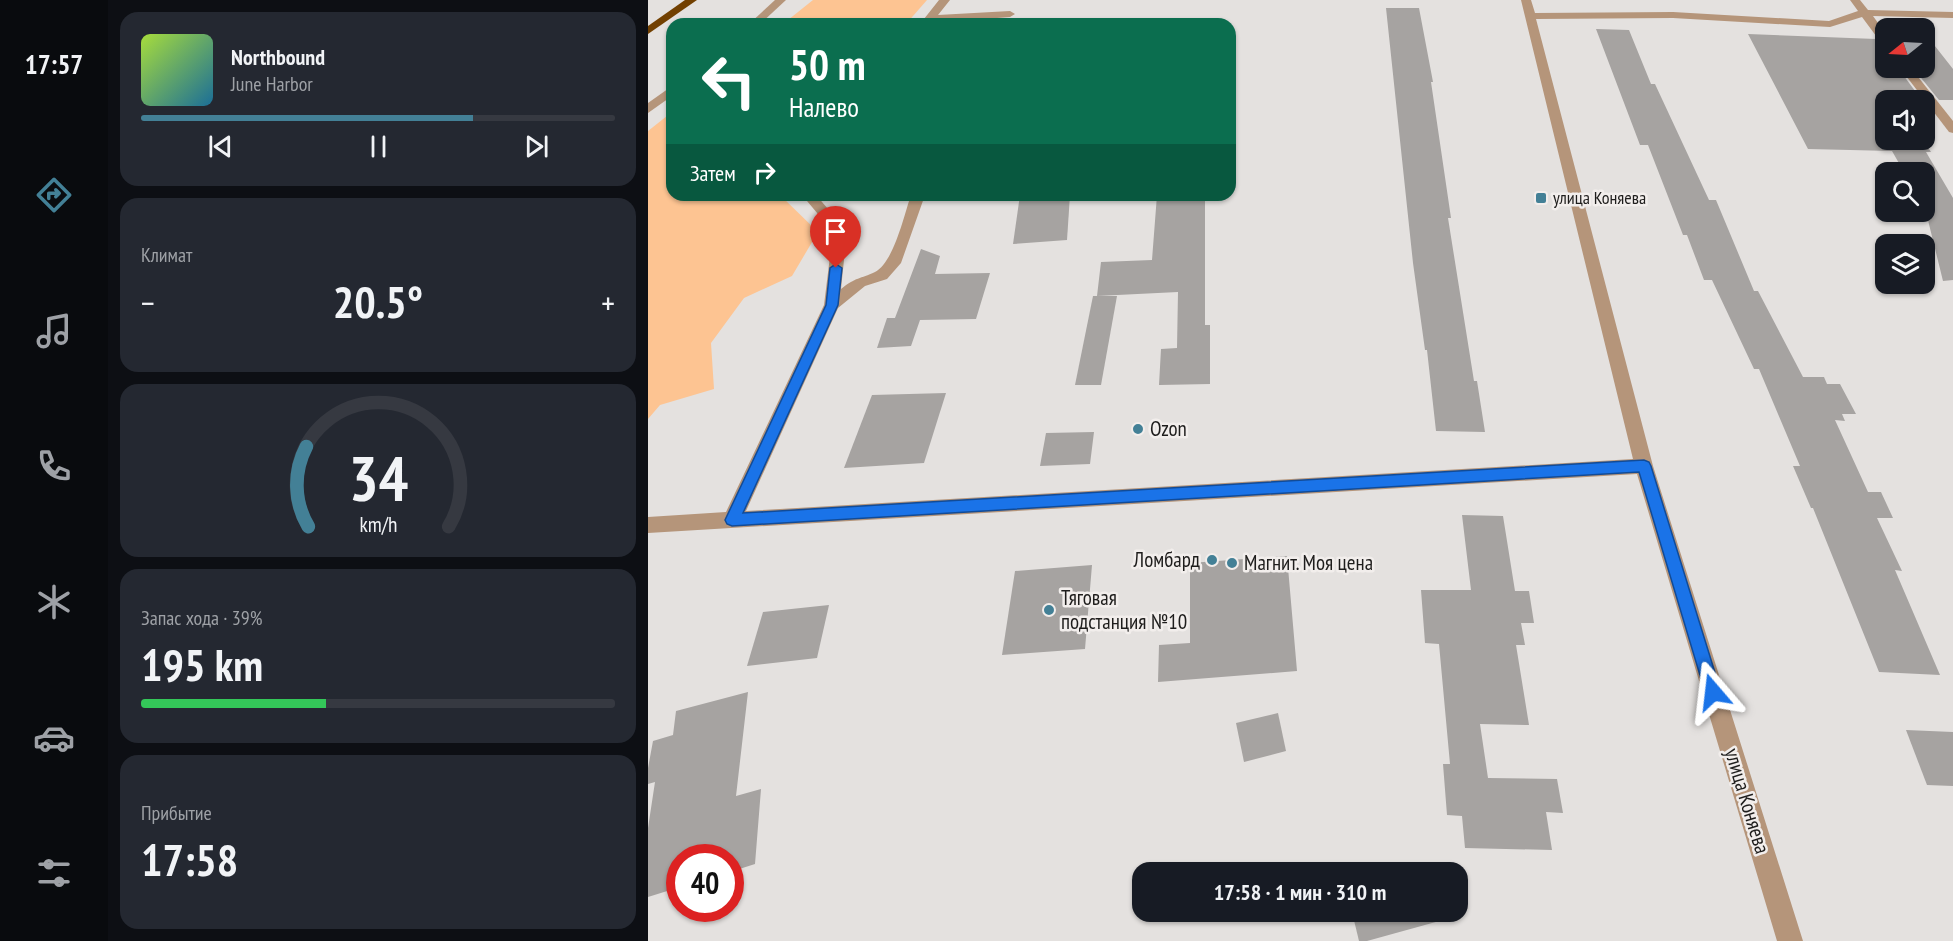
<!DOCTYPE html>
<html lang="ru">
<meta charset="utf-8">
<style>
:root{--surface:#171b24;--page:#242831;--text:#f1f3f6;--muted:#9ea1a6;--line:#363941;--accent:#438096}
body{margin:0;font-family:"PT Sans Narrow",sans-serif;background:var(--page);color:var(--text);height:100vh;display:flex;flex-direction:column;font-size:22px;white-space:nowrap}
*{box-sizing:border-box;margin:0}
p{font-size:20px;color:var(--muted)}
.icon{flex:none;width:33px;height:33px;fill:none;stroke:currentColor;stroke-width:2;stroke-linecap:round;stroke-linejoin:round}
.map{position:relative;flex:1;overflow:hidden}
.details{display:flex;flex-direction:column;gap:12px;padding:12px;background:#0d0f14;width:540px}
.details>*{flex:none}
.top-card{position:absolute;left:18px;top:18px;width:570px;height:183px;border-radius:18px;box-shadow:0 2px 4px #0004;background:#0b6e4f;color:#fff;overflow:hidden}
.needle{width:39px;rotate:252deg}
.buttons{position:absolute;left:1227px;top:18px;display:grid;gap:12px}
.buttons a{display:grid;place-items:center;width:60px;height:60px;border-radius:12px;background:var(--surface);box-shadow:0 2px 4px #0004;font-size:30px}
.speed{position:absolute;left:18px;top:844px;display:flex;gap:12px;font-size:30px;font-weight:700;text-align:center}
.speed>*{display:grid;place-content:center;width:78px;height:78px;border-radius:50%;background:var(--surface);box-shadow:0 2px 4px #0004;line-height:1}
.speed .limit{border:9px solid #d22;background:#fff;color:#111}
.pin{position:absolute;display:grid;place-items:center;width:51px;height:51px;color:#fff;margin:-62px -26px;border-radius:50% 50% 50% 0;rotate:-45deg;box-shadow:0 0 6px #0007}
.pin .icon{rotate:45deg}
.me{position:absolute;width:66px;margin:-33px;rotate:343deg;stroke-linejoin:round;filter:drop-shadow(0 0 4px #0008)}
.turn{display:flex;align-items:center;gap:21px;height:126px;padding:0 24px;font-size:27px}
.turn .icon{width:78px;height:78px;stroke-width:2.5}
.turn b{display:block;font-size:42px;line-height:51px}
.then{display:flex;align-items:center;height:57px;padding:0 24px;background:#0003;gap:12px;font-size:22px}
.big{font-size:45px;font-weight:600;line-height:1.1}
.details .card{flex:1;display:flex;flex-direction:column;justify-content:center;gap:9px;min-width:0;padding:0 21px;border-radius:18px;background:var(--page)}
.details .dial{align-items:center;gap:0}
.dial svg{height:156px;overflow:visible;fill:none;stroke:var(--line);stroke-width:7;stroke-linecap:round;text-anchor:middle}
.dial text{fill:var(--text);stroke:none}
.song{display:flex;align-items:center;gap:18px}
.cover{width:72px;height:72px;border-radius:9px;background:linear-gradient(135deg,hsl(80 70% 55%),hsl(200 70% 35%))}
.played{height:6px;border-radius:3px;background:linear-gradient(90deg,var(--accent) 70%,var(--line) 70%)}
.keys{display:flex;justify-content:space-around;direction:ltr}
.heat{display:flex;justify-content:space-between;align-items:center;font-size:33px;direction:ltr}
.charge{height:9px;border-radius:4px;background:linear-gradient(90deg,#34c759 39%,var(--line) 0)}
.trip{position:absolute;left:484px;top:862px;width:336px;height:60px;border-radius:18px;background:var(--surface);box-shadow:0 2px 4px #0004;font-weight:600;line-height:60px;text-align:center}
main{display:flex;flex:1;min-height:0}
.tab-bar{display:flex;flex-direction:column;width:108px;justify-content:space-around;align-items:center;background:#090b0e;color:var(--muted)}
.tab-bar .icon{width:42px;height:42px}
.tab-bar .on{color:var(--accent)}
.tab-bar b{font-size:27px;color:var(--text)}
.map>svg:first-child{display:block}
.green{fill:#fdc492}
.building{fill:#a6a3a1}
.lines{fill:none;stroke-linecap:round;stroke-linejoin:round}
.minor{fill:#b5957a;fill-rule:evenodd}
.highway{fill:#724001;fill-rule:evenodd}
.route{fill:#1a73e8;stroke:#114b97;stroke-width:1.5}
.poi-dot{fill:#438096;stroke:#f2eeec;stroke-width:2}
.labels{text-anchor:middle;stroke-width:5;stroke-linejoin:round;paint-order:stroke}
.far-poi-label{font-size:18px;fill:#1e1d1c;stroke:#f2eeec;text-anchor:start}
.poi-label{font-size:21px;fill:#1e1d1c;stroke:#f2eeec;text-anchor:start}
.street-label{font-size:21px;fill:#1e1d1c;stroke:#f2eeec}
</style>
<main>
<nav class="tab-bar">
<b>17:57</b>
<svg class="icon on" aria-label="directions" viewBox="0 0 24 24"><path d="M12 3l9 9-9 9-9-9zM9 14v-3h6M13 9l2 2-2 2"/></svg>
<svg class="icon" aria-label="music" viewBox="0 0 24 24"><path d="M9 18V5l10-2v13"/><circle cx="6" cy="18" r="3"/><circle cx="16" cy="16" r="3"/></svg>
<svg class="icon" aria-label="phone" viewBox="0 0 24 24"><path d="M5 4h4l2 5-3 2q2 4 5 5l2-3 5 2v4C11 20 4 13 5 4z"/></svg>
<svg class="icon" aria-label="climate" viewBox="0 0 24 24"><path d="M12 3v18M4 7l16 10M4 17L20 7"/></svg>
<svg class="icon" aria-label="car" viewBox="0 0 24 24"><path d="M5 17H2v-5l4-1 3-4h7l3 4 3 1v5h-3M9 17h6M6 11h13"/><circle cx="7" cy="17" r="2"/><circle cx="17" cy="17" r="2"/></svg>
<svg class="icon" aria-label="filters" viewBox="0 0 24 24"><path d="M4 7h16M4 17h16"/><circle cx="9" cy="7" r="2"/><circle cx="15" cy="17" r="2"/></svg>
</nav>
<section class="details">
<div class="card">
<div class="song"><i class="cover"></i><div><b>Northbound</b><p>June Harbor</p></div></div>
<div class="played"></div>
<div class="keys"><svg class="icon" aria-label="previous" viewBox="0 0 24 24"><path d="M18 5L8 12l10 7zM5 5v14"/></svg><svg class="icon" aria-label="pause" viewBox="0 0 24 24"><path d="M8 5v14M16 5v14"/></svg><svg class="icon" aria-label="next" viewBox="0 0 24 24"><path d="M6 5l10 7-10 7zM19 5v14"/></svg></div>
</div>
<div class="card"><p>Климат</p>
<div class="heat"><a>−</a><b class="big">20.5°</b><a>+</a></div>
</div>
<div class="card dial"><svg viewBox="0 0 100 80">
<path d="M14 69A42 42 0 1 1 86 69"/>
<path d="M14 69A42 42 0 0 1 13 28" stroke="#438096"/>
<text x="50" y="56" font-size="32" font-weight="700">34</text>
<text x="50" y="72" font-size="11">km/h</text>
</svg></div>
<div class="card"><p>Запас хода · 39%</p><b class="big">195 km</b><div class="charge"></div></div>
<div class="card"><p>Прибытие</p><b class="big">17:58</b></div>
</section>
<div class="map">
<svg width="1305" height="941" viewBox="0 0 1305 941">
<rect width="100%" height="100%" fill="#e4e1df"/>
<g class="green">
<path d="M165,0h114l-21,24h-123z"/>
<path d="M24,112v83h108l38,37 -26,44 -48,22 -33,45 3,46 -54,16 -12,14v-288z"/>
</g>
<g class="building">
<path d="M738,8h33l14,74h-2l20,136h-3l26,163h3l8,51 -49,-1 -9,-81h-2l-12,-87z"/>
<path d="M948,29l33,1 22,54h4l54,116h7l38,91h4l45,86h21l3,7h13l16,30h-14l3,7 -10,-1 33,72h13l12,26h-16l25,53 -7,-1 45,105 -61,-3 -66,-164h-2l-18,-42h7l-41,-97h-5l-42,-89h-8l-17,-45h-4l-35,-90h-8z"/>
<path d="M1100,34l128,5 4,6 6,2v21h12l23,31 -35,1v40h37l8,12h-5l27,46v82l-10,1 -19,-77v-32h-20l-12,-21 -84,-2z"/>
<path d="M1276,41h7l22,28v31h-14l-26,-32h11z"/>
<path d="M372,195h50l-3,45 -54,4z"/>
<path d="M509,195h48v130h5v59l-51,1 2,-36 16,-1 1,-56 -81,4 4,-34 51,-2z"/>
<path d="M273,249l19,7 -5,18 55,-1 -14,46 -56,1 -9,26 -34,2 10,-30h8z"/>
<path d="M445,296h24l-16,89h-26z"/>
<path d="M298,393l-22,70 -80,5 28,-73z"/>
<path d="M446,432l-4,32 -50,2 6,-33z"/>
<path d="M814,515l41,1 12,75h14l5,32h-13l4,22h-9l13,80 -49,-1 8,54 69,1 6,34 -17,-1 6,38 -87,-2 -3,-32 -15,-1 -4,-51h7l-11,-120 -14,-1 -4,-53h50z"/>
<path d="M639,556l10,115 -139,11 1,-37 31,-2v-80z"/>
<path d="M444,565l-7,84 -83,6 13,-84z"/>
<path d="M181,605l-12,53 -70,8 16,-54z"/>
<path d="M100,692l-12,104 25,-7 -6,75 -25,8v-14h-50v29l-32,10v-69l7,-46 -7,2v-16l5,-27 20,-6 3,-24z"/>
<path d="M630,713l8,38 -42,11 -8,-39z"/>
<path d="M1258,730l47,2v54l-26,-1z"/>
<path d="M704,912h90l1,8 -76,21h-8z"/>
</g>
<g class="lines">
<g class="minor">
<path d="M127,0h11l-26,24h-11z"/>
<path d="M291,0h11l-12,15 72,-4 5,3 -5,3 -90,7z"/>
<path d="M873,0h10l4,13 138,-1 156,9 29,-10 -8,-11h10l8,10 85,2v6l-80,-2 13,18v11l-4,-1 -20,-27 -32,10 -157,-9 -137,1 117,447 150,475h-26l-140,-467 -989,59v-16l78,-5 98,-207 9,-73 -31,-37h14l31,36 -6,58c15,-12 19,-10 34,-17 19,-10 29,-57 36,-77h14l-24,68 -14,16 -22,7 -27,22 -92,203 887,-52z"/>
<path d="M1252,68h11l42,53v12l-4,-1z"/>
<path d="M24,86v10l-24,17v-10z"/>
</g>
<path class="highway" d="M37,0h12l-49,34v-8z"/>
</g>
<path class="route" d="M188,264l6,4 -4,37 -95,208 901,-53 5,2 2,4 70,226 -2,6 -6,2 -5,-2 -3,-6 -66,-220 -907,54 -5,-2 -2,-4 101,-215 4,-37z"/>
<g class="poi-dot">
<rect x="887" y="192" width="12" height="12" rx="3"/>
<circle cx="490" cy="429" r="6"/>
<circle cx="564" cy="560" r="6"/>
<circle cx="584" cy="563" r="6"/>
<circle cx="401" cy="610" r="6"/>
</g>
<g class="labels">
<g class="far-poi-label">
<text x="905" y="204">улица Коняева</text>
</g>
<g class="poi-label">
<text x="502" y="436">Ozon</text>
<text x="552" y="567" text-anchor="end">Ломбард</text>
<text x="596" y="570">Магнит. Моя цена</text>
<text x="413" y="605">Тяговая<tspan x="413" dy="24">подстанция №10</tspan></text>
</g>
<g class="street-label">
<text transform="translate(1099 801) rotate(73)" y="7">улица Коняева</text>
</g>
</g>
</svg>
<div class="buttons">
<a><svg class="needle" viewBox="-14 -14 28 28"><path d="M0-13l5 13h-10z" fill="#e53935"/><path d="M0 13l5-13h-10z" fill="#9ea1a6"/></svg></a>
<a><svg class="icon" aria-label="sound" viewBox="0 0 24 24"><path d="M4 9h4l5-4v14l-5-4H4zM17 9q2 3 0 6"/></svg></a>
<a><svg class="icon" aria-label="search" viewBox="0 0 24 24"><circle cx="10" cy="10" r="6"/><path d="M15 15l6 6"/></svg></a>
<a><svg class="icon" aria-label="layers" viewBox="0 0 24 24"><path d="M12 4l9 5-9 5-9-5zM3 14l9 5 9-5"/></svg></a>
</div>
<div class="speed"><div class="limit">40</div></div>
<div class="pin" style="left:188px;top:268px;background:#d93025"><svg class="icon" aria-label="arrive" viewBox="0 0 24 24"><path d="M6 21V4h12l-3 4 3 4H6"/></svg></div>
<svg class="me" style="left:1065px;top:692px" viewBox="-20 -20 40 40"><path d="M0-17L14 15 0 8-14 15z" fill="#1a73e8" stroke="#fff" stroke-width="4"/></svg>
<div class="trip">17:58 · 1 мин · 310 m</div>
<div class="top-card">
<div class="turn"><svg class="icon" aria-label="left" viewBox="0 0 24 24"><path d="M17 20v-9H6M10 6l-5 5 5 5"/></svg><div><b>50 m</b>Налево</div></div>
<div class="then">Затем<svg class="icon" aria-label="right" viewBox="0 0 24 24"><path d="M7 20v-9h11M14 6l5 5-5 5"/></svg></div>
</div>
</div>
</main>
